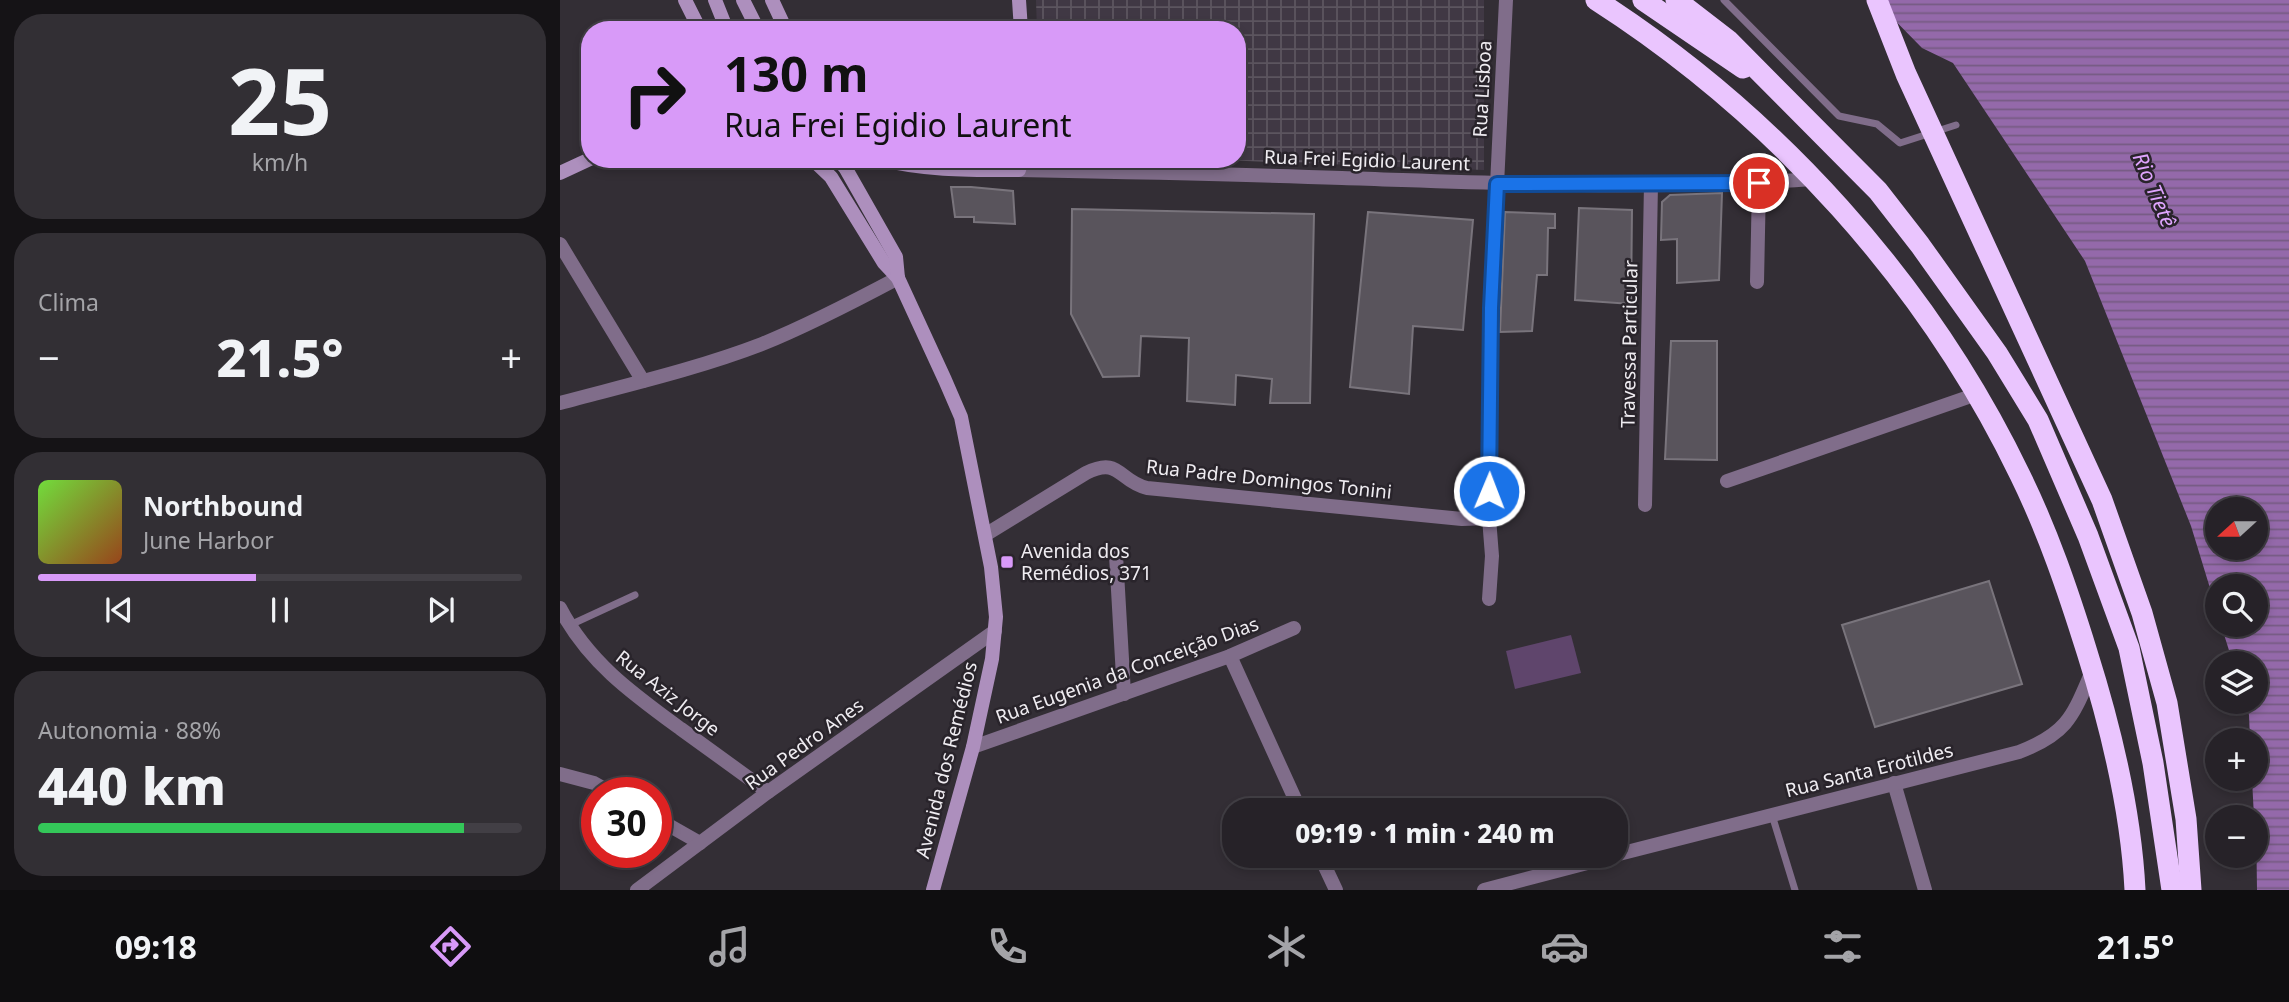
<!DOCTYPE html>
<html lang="pt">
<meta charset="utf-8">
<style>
:root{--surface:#262228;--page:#322f34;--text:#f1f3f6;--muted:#a4a4a8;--line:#423f45;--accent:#d89af8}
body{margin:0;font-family:"Noto Sans",sans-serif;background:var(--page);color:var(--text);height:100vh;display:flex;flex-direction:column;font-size:26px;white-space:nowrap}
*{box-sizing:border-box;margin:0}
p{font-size:23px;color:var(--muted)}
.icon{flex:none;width:38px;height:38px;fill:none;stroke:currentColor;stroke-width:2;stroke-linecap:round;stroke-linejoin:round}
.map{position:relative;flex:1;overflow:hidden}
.drawer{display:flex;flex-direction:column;gap:14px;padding:14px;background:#151316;width:560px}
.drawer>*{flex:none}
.banner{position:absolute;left:21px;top:21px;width:665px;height:147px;border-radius:28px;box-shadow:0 4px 10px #0003,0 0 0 2px var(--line);background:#d89af8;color:#111;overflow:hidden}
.needle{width:46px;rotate:249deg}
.fabs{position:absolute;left:1645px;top:497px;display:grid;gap:14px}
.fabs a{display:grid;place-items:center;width:63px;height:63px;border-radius:50%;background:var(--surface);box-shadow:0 4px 10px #0003,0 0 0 2px var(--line);font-size:35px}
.speed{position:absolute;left:21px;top:777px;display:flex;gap:14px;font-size:35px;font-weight:700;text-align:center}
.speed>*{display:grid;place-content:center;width:91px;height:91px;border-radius:50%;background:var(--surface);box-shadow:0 4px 10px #0003,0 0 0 2px var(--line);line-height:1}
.speed .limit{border:10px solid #d22;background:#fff;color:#111}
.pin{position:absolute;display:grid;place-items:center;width:60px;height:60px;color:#fff;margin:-30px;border:4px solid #fff;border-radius:50%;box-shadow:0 2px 7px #0007}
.me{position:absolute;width:77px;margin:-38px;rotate:1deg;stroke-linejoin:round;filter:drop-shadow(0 0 5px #0008)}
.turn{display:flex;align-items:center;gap:24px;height:147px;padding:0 28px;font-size:32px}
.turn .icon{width:91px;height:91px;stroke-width:2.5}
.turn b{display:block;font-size:49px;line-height:60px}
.big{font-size:52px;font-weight:800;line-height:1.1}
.drawer .widget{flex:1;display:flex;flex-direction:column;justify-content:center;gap:10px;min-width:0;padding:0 24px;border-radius:28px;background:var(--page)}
.drawer .dial{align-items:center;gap:0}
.dial b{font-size:91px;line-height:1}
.song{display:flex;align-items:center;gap:21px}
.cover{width:84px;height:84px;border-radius:10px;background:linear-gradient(135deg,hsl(100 70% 55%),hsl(20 70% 35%))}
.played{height:7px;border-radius:4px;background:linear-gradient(90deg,var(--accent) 45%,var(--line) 45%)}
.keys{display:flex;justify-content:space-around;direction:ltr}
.heat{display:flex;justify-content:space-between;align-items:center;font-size:38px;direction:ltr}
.charge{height:10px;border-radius:5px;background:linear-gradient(90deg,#34c759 88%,var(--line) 0)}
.trip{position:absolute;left:662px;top:798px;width:406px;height:70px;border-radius:28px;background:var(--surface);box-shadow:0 4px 10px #0003,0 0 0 2px var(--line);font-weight:800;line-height:70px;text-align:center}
.tab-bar{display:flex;height:112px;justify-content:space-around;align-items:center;background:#0f0e10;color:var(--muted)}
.tab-bar .icon{width:49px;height:49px}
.tab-bar .current{color:var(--accent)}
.tab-bar b{font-size:32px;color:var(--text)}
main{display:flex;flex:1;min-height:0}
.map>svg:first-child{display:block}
.industrial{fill:url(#industrial-grid)}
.pitch{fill:#5f456c}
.water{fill:url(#water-rules);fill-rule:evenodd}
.building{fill:#59545c;stroke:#79747c;stroke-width:2}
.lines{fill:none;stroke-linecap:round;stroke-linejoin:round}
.lane{stroke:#806d8a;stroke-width:7}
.street{stroke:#806d8a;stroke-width:14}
.secondary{stroke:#ad8fbd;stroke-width:14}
.highway{stroke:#eac5fe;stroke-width:21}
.route-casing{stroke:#114b97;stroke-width:18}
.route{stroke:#1a73e8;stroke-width:12}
.poi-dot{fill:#d89af8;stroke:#29242b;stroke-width:2.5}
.labels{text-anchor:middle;stroke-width:5;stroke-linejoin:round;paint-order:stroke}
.street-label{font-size:19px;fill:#efecf1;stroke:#29242b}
.poi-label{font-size:19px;fill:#efecf1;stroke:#29242b;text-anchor:start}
.water-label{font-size:21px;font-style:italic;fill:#dfa4fe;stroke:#29242b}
</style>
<main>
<section class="drawer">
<div class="widget dial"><b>25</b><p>km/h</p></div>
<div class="widget"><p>Clima</p>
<div class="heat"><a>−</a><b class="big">21.5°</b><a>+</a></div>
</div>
<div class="widget">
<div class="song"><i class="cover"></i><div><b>Northbound</b><p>June Harbor</p></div></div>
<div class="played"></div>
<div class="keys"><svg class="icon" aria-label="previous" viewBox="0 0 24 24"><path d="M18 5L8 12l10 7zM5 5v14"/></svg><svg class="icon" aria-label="pause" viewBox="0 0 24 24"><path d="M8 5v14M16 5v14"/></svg><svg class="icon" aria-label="next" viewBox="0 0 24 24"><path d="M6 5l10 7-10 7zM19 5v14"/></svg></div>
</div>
<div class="widget"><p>Autonomia · 88%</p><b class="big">440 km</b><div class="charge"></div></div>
</section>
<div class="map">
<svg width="1729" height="890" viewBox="0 0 1729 890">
<defs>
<pattern id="industrial-grid" width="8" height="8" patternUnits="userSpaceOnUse" patternTransform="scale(1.75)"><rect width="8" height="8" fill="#403844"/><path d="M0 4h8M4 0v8" fill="none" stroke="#5c555f"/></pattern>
<pattern id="water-rules" width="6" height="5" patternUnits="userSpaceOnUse" patternTransform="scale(1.75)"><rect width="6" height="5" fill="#9469aa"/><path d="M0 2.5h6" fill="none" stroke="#765b83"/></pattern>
</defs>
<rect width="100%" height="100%" fill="#332e35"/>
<path class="industrial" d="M476,0h448v170l-288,-11h41v-129h-200z"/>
<path class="pitch" d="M1011,635l10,38 -66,16 -9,-38z"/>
<path class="water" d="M1315,0h414v890h-32l-1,-73h-2l-2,-38h4v-39h-6l-1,-25 -4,-13h11v-39h-23l-12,-38h35v-39h-39v25l-26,-85 -106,-265 -132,-198 -31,-15zM1657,509h39v39h-39z"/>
<g class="building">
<path d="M391,187h20l42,4 2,33 -41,-2v-5h-19z"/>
<path d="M1162,193l-3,87 -42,3v-44l-16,1 1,-38 8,-7z"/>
<path d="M1019,208l53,2 -1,94 -56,-4z"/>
<path d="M512,209l242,5 -4,189h-40l2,-24 -36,-4 -1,30 -48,-4 2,-63 -48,-2 -2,40 -36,1 -32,-63z"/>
<path d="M808,212l105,8 -10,110 -50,-4 -4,68 -59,-7z"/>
<path d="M945,212l50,2v14h-7l-1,47h-10l-5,56 -32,1z"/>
<path d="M1111,341h46v119l-52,-1z"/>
<path d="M1429,581l33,103 -147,43 -33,-102z"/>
</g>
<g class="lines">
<g class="lane">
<path d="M1164,0l115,116 38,8 23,19 56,-18"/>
<path d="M10,625l65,-30"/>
<path d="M1212,815l23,75"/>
</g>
<g class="street">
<path d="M459,170c108,2 215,4 323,8 156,5 314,13 470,1"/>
<path d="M0,244l83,137"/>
<path d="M1197,282l2,-99"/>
<path d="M0,403c67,-18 137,-34 202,-59 47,-19 91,-42 136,-66"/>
<path d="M1167,481l250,-87"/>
<path d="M1085,505l6,-321"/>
<path d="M425,535l101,-62c34,-17 32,8 61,15l315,31 27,-1"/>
<path d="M556,555l8,139"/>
<path d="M929,599l3,-43 -3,-38 2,-210 15,-308"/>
<path d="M0,608c28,54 73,86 121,121 29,21 58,42 87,63"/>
<path d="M670,656l70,154"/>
<path d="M413,747l257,-91 64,-28"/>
<path d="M0,774l34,9 18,10"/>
<path d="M1334,783l31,107"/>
<path d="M96,818l44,25"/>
<path d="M1055,855l404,-103c50,-19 54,-37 74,-83"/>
<path d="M760,856l16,34"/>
<path d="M77,890l131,-98 227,-161"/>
<path d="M924,890l130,-34"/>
</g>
<g class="secondary">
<path d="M125,0l15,30"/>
<path d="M155,0l12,30"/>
<path d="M183,0l15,30"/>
<path d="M212,0l14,30"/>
<path d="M459,0l2,30"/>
<path d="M252,159l19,18 53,86 14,15 47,102 16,37 30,150 5,50 -4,42 -19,88 -40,143"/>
<path d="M278,159l8,10 50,88 2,21"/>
<path d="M319,159c46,12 93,11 140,11l3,-11"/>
<path d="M0,173l30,-14"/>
</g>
<g class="highway">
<path d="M1036,0c179,115 331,282 424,475 28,57 48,116 67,177 24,76 44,157 48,238"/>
<path d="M1083,0l100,68"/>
<path d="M1116,0l52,40 150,151 42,54 77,108 41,67 50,116 41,112 24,115 19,127"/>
<path d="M1317,0l29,74 196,426 40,113 25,90 19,116 5,71"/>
</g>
</g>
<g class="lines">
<g class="route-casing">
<path id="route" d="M929,491l2,-183 6,-124 262,-1"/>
</g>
<use href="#route" class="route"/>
</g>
<rect class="poi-dot" x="440" y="555" width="14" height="14" rx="3.5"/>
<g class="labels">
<g class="street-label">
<text transform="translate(922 89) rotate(-87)" y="7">Rua Lisboa</text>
<text transform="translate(807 160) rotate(2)" y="7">Rua Frei Egidio Laurent</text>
<text transform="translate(1069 344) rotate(-89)" y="7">Travessa Particular</text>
<text transform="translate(709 479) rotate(6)" y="7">Rua Padre Domingos Tonini</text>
<text transform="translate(567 670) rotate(-20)" y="7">Rua Eugenia da Conceição Dias</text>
<text transform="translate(108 693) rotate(38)" y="7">Rua Aziz Jorge</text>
<text transform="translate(244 744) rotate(-36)" y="7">Rua Pedro Anes</text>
<text transform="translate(386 760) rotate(-76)" y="7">Avenida dos Remédios</text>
<text transform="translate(1309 770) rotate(-14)" y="7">Rua Santa Erotildes</text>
</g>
<g class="poi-label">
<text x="461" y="558">Avenida dos<tspan x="461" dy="22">Remédios, 371</tspan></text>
</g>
<g class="water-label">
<text transform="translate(1594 190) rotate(67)" y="7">Rio Tietê</text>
</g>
</g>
</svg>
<div class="fabs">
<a><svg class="needle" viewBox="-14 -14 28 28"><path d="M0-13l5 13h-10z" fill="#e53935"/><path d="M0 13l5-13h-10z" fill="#a4a4a8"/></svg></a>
<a><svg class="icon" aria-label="search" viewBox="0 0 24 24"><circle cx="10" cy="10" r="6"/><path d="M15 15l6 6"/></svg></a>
<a><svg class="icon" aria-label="layers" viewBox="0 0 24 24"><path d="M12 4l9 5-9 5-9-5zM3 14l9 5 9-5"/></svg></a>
<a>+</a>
<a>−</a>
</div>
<div class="speed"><div class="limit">30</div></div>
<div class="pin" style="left:1199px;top:183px;background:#d93025"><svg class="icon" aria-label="arrive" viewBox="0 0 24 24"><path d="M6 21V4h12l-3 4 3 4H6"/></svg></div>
<svg class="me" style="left:929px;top:491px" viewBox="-20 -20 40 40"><circle r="17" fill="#1a73e8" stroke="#fff" stroke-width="3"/><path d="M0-11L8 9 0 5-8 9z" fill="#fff"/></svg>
<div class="trip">09:19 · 1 min · 240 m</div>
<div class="banner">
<div class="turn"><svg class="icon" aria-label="right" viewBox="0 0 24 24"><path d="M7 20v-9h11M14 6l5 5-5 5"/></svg><div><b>130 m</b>Rua Frei Egidio Laurent</div></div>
</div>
</div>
</main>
<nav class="tab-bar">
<b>09:18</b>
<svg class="icon current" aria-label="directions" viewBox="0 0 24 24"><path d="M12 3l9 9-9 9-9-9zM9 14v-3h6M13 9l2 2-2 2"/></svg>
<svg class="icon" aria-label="music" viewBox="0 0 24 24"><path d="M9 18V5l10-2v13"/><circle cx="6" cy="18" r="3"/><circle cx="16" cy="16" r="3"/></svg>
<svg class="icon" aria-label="phone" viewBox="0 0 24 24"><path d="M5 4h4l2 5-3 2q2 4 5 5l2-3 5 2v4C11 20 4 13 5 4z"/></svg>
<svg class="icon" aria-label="climate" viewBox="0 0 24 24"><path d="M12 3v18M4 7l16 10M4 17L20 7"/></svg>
<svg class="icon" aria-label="car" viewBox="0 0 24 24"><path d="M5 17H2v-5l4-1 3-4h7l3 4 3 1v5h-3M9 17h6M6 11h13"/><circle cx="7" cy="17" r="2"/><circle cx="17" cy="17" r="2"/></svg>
<svg class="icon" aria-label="filters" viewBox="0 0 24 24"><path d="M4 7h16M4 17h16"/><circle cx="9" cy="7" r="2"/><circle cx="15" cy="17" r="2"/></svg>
<b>21.5°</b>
</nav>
